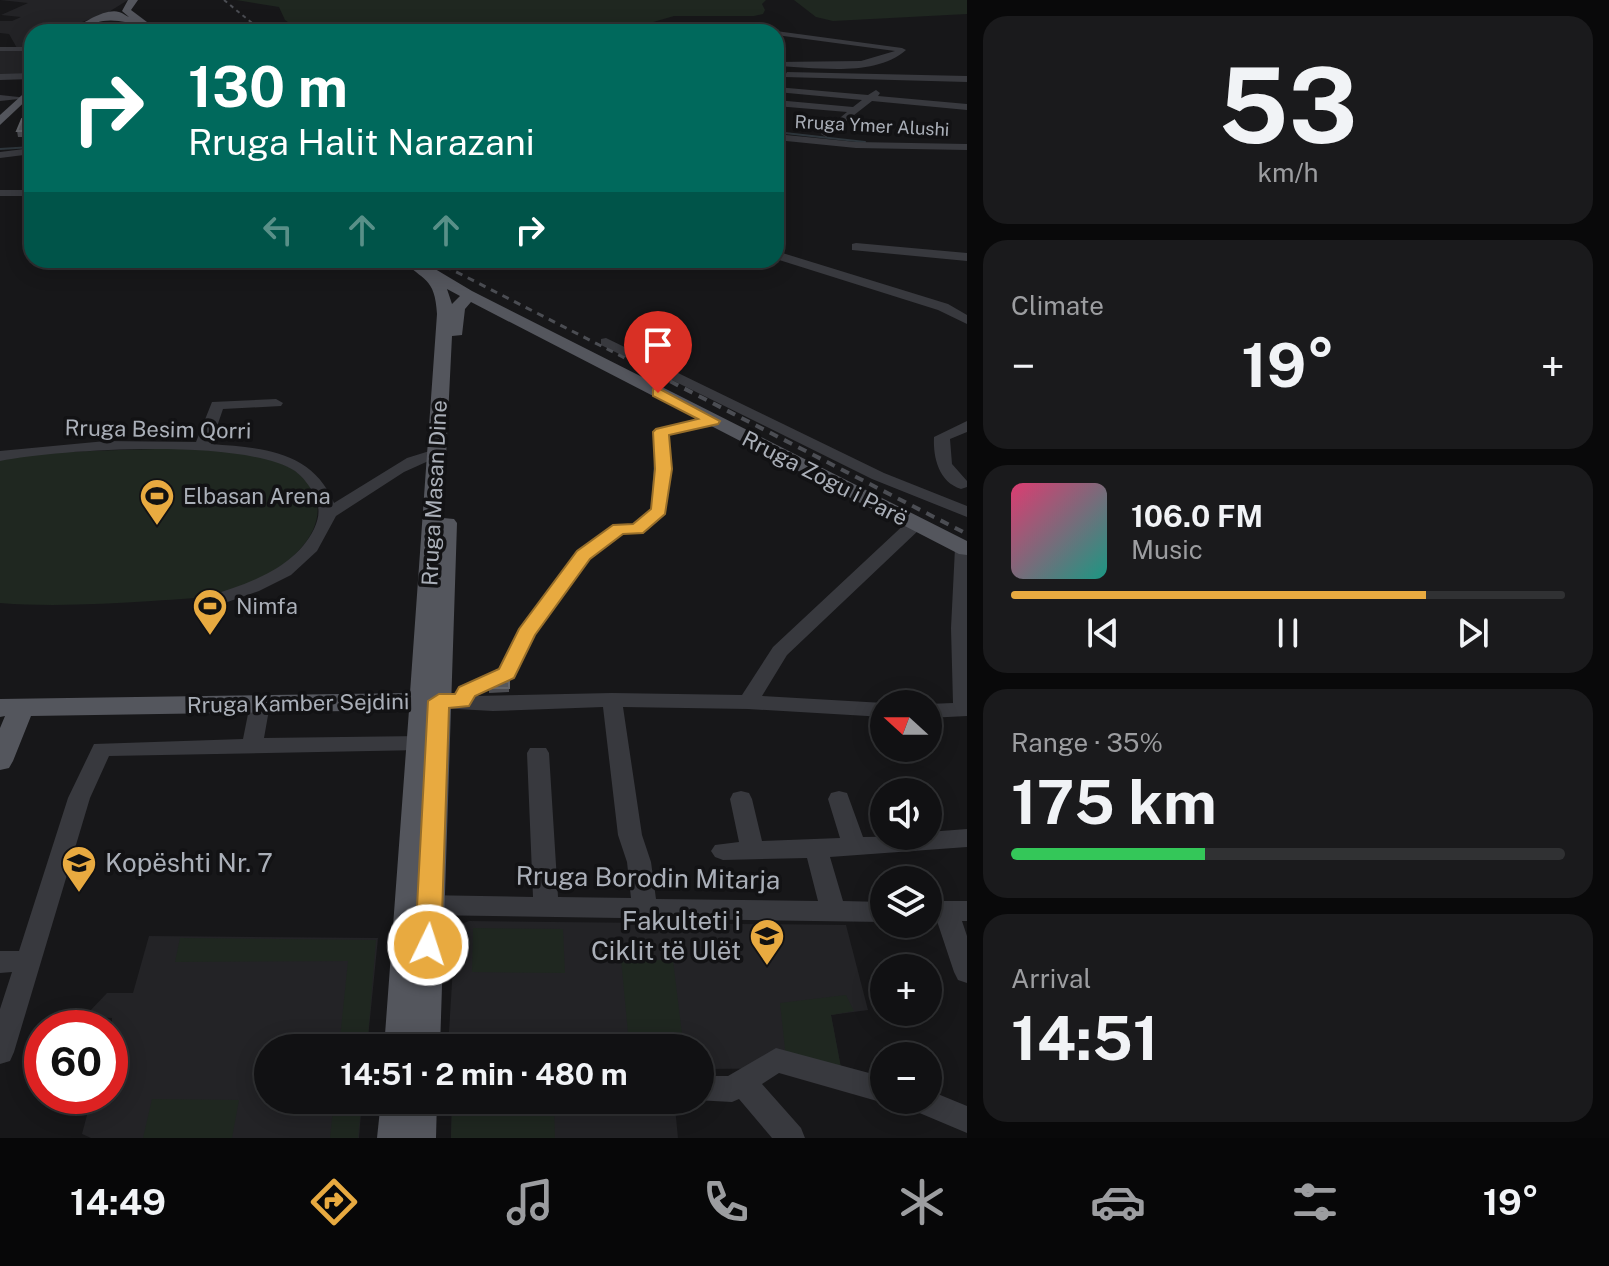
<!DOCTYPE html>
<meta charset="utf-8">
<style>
:root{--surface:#111113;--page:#1a1a1c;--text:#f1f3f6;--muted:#9c9da0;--line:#303133;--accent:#e8aa40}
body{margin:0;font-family:"Public Sans",sans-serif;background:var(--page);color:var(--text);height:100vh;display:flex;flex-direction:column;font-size:30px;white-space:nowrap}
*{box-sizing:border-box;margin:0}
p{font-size:26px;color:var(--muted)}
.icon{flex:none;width:44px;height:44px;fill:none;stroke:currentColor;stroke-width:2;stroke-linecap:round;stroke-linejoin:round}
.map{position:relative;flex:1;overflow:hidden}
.side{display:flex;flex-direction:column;gap:16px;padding:16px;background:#09090a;width:642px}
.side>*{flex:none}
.top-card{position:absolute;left:24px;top:24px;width:760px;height:244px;border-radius:24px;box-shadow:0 4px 20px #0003,0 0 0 2px var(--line);background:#00695c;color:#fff;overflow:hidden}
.needle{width:52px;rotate:291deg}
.fabs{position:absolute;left:870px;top:690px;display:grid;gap:16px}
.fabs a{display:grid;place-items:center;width:72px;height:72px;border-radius:50%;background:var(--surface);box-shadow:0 4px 20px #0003,0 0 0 2px var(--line);font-size:40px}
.speed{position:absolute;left:24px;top:1010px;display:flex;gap:16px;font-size:40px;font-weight:700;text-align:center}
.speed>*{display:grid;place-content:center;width:104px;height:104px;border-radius:50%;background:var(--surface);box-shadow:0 4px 20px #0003,0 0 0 2px var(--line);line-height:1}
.speed .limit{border:12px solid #d22;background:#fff;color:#111}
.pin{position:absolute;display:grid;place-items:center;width:68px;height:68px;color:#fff;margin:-82px -34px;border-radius:50% 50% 50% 0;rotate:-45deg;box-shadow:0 0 8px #0007}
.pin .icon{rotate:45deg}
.me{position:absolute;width:88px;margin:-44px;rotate:4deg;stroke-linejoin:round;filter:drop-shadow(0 0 6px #0008)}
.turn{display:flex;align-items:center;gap:28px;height:168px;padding:0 32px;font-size:36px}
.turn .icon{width:104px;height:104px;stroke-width:2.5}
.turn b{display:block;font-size:56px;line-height:68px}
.lanes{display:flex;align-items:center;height:76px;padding:0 32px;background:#0003;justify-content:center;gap:40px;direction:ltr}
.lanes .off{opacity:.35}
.big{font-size:60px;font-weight:700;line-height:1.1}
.side .widget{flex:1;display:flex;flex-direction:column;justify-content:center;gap:12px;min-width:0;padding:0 28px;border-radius:24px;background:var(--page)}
.side .dial{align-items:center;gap:0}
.dial b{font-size:104px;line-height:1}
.song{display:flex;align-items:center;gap:24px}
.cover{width:96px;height:96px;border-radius:12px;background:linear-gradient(135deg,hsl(340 70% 55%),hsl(170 70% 35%))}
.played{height:8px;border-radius:4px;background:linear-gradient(90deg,var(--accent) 75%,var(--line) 75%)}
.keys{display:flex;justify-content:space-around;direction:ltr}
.heat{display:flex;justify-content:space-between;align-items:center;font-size:44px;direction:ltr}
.charge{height:12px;border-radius:6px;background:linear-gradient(90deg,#34c759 35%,var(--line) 0)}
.trip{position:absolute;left:254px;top:1034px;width:460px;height:80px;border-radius:40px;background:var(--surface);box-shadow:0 4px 20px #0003,0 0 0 2px var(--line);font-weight:700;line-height:80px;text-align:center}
.tabs{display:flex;height:128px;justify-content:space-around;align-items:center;background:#070708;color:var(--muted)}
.tabs .icon{width:56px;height:56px}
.tabs .current{color:var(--accent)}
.tabs b{font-size:36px;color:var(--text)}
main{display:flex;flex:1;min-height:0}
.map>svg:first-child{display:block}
.built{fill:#232326}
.green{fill:#1f2720}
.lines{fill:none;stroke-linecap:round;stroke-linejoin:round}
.stream{stroke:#2e363c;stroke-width:2}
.minor{fill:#38393e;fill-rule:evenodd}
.major{fill:#54565d;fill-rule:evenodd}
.rail-far2{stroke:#4b4d53;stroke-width:2;stroke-dasharray:4 4;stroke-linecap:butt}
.rail-far1{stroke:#4b4d53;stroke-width:3;stroke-dasharray:7 6;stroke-linecap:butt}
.rail{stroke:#4b4d53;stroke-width:4;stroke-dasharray:9 7;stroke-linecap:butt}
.wall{fill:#4b4c51}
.building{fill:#55575c;stroke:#63656a;stroke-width:2}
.route{fill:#e8aa40;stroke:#976e2a;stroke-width:2}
.labels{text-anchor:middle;stroke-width:7;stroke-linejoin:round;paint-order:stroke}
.far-street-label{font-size:18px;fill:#aaafb8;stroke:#121214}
.street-label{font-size:22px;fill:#aaafb8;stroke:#121214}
.poi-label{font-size:22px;fill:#aaafb8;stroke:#121214;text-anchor:start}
.near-poi-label{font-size:26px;fill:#aaafb8;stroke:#121214;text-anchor:start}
.near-street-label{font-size:26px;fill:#aaafb8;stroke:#121214}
</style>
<main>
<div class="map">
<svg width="967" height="1138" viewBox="0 0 967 1138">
<rect width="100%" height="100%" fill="#171719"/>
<g class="built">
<path d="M0,0h128l-21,13 -25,9 -9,10h-41v16h-15l-8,-14 -9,-1v-12h12l9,-4 -20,-2 27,-12z"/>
<path d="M32,49v25l-32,1v-25z"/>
<path d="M469,921l377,4 22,85 -37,5 10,53 -141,1v-21h-252l7,-114 4,-9z"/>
<path d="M149,936l229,2 -11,110h-99v52h94l-3,38h-268l-9,-4 10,-38h18l2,-78 -22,-1 -1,-5 18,-19h26z"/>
<path d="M452,1105l223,2 3,31h-227z"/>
</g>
<g class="green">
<path d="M236,0h530l-4,4 3,6 -2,4 -9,2h-80l-55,16h-317l-17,-12 -6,-13z"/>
<path d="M794,0h173v14l-134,7 -17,-4z"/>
<path d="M59,452c63,-1 146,-9 206,6 23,5 48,20 52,45 3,16 -5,32 -15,44 -19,22 -44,35 -72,44 -25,8 -52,8 -78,10 -51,3 -101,6 -152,2v-144z"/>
<path d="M473,928l90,1 2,44 -93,-1z"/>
<path d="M180,938l196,2 -9,108h-5l1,-10h-23l8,-77 -173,1z"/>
<path d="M621,959l52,1 9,74 -54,-1z"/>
<path d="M846,995l8,16 -23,4 10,53 -55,-10 -6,-55z"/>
<path d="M152,1099l87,1 -7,38h-89z"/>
<path d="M357,1100h5l-4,38h-28l3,-29 23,1z"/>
<path d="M452,1105l102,1 1,32h-104z"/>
</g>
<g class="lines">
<g class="stream">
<path d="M776,132l89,10"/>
<path d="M0,149l32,-2"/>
</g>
<g class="minor">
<path d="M646,27l116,3 4,2 -123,-1z"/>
<path d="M776,31l126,17 4,2c-32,28 -91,17 -130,16v-4l85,-1 34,-10 -119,-16v-3h-3z"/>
<rect x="0" y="47" width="32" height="4"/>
<path d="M787,72l180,4v6l-183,-5z"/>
<path d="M32,73v6l-32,1v-6z"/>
<path d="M776,87l92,8 8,-5 4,3 -2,3 89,8v6l-95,-9 -46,36 -5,-3 2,-2 24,-20 -71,-6v-6l77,7 9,-7 -85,-8z"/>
<path d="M0,95l28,3 -28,3z"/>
<path d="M776,134l80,8 111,2v6l-111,-2 -80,-8z"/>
<path d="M32,148v6l-32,4v-6z"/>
<path d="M776,160l9,7 -9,9z"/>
<rect x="0" y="190" width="32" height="6"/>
<path d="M856,243l111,10v8l-115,-11v-6z"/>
<path d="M776,251l172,53 19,11v9l-29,-14 -162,-51z"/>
<path d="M606,338l278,135 83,33v11l-95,-38 -271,-134v-6z"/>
<path d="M276,399l7,4 -2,3 -58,3 -12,35c51,4 101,6 123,59l73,-45 29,-9 8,5 -40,18 -68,44 -19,35 -26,24 -32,16 -43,15 -7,-2 -2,-4 2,-4c39,-12 86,-28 105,-67 6,-14 6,-21 0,-34 -4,-9 -11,-18 -19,-24 -52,-33 -233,-22 -295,-10v-10l106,-10 90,1 16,-40z"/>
<path d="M712,416l5,2v6l-48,11 2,34 -6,46 -22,19h-19l-34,25 -55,76 -21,43 -39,18 137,-3 130,2 31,-48 136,-127h12l3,4 -3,4 -134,127 -25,41 122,7 4,1h-4v13l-136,-8 -125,-2 19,128 9,27 5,37 162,2 -11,-43 -84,2 -8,-3 -4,-6 4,-6 24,-3 -9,-43 3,-6 8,-2 8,2 3,6 10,42 78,-3 -12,-39 3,-6 8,-2 8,2 16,44 65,-1v-4l39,-3v18l-137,10 13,44 41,1v20l-461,-7 -9,-3 -3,-7 3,-7 9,-3 110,2 -6,-144 3,-5h16l3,5 9,144 73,1 -4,-36 -9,-27 -15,-128 -110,4 -54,-3 -7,-2 -3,-5 3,-5 23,-1 5,-9 39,-17 20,-39 59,-79 36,-26h19l18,-16 5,-80z"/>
<path d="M967,421v11l-17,7 2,25 15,17v6l-6,2c-22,-7 -28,-31 -27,-52z"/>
<path d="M964,543h3v173l-39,2v-14l25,-1 -2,-75 4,-80z"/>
<path d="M260,697l7,2 3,5 -6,34 158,-2 8,2 3,5 -3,5 -8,2 -313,6 -19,42 -76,254 -4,9 -10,3v-55l12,-37 -12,1v-22h19l49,-153 26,-54 149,-5 7,-35 3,-5z"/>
<path d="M928,901h39v20h-5l5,15v47l-9,-3 -4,-8 -17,-51h-9z"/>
<path d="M776,1048l108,29v23h8l-8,3 -105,-30 -17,11 39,44 4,10h-33l-33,-39 -7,3 -37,-2h5v-24h28z"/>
<path d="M928,1090l39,16v27l-57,-24 -4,-9h22z"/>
</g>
<g class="major">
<path d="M128,0h10l-7,10 16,12 28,10c-31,0 -67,-26 -93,0h-10c9,-9 34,-24 47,-20 4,1 7,4 10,5l-7,-6z"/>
<path d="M32,86v9l-32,30v-10z"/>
<path d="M402,260h18l52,31 495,250v14l-8,-1 -488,-252 -6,7 -3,26 -10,1 -9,182 11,1 3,4 -17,525h-56l25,-338 -378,6 -18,45 -4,7 -9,2v-42l5,-12 -5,1v-18l410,-6 27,-379c-2,-37 -14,-33 -35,-54zM447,289l13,7 -8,8z"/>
<path d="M381,1100h56l-1,38h-59z"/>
</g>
<path class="rail-far2" d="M224,0l39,32"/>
<path class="rail-far1" d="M433,260l227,116"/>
<path class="rail" d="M656,374l311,160"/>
</g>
<g class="wall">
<path d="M32,119v18h-14l-1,-6z"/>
<path d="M509,682v10l-20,1v-5z"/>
</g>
<g class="building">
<path d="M22,119h10v12h-15z"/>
<path d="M502,682h7v6h-20z"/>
</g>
<path class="route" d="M658,388l62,33 -2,3 -49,11 3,34 -7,45 -22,19 -20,1 -33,25 -55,76 -21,43 -39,18 -6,10 -20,2 -8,237 -4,8 -9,3 -9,-3 -4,-8 13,-244 11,-7h16l4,-7 40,-18 20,-40 58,-78 36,-26 20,-1 18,-15 4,-40 -2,-37 3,-3 42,-10 -45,-23v-7z"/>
<defs>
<g id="stadium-pin" transform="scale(1.8)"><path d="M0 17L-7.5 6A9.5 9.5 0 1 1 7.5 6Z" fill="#e8aa40" stroke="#121214"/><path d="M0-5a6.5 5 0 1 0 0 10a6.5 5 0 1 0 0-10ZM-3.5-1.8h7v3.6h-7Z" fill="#111"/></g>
<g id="school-pin" transform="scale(1.8)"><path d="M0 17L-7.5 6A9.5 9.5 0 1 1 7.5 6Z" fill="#e8aa40" stroke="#121214"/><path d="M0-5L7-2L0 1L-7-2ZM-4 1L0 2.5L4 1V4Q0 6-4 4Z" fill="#111"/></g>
<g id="university-pin" transform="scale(1.8)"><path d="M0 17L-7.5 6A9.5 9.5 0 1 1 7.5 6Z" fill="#e8aa40" stroke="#121214"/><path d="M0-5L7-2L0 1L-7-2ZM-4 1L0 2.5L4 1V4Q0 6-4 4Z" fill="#111"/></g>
</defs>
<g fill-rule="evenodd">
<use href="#stadium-pin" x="157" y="496"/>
<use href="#stadium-pin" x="210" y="606"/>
<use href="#school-pin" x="79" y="863"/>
<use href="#university-pin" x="767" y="936"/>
</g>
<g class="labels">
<g class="far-street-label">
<text transform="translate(872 126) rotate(3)" y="6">Rruga Ymer Alushi</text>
</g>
<g class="street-label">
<text transform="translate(158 429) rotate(1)" y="8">Rruga Besim Qorri</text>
<text transform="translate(825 478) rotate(27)" y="8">Rruga Zogu i Parë</text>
<text transform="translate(434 493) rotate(-87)" y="8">Rruga Masan Dine</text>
<text transform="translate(298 703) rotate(-1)" y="8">Rruga Kamber Sejdini</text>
</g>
<g class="poi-label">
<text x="183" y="504">Elbasan Arena</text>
<text x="236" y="614">Nimfa</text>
</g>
<g class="near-poi-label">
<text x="105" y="872">Kopështi Nr. 7</text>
<text x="741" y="930" text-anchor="end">Fakulteti i<tspan x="741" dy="30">Ciklit të Ulët</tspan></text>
</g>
<g class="near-street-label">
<text transform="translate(648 878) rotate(1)" y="9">Rruga Borodin Mitarja</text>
</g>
</g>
</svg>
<div class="fabs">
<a><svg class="needle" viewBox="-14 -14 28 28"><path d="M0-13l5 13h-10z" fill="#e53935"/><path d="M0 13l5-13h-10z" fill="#9c9da0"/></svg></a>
<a><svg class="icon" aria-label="sound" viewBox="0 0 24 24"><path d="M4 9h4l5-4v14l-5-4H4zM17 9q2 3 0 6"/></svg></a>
<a><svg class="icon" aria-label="layers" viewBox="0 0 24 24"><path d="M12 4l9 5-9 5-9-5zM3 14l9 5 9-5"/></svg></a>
<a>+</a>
<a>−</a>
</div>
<div class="speed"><div class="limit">60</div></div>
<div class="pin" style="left:658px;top:393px;background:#d93025"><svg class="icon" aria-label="arrive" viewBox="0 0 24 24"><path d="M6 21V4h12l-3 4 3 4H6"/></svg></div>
<svg class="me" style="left:428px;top:945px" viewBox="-20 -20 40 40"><circle r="17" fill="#e8aa40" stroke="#fff" stroke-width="3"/><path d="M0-11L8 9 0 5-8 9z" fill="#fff"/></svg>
<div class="trip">14:51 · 2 min · 480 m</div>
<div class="top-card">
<div class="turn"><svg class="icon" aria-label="right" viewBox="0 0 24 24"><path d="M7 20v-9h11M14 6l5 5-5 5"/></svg><div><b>130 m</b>Rruga Halit Narazani</div></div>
<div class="lanes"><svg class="icon off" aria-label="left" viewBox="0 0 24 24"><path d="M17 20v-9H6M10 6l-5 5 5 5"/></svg><svg class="icon off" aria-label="ahead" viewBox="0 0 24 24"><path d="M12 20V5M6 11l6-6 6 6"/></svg><svg class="icon off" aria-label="ahead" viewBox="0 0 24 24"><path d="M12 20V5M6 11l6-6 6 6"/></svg><svg class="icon" aria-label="right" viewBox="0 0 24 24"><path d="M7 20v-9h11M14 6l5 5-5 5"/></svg></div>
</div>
</div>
<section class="side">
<div class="widget dial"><b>53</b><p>km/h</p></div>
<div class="widget"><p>Climate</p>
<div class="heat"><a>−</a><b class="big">19°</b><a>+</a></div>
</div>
<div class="widget">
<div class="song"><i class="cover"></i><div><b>106.0 FM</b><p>Music</p></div></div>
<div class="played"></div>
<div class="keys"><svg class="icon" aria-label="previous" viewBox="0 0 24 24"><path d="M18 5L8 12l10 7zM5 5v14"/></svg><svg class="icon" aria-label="pause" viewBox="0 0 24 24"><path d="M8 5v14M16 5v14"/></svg><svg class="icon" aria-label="next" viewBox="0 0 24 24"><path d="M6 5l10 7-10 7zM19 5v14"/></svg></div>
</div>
<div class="widget"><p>Range · 35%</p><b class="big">175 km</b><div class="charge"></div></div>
<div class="widget"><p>Arrival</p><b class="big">14:51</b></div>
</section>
</main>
<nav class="tabs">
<b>14:49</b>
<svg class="icon current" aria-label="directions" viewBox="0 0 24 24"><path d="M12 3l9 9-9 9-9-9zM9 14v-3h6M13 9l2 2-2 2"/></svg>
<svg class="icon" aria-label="music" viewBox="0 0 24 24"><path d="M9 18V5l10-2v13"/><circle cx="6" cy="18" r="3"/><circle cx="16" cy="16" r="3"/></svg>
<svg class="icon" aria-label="phone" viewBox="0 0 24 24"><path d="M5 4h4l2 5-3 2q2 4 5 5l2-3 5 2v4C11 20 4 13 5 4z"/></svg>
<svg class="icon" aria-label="climate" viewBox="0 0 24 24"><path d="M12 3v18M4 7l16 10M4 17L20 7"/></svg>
<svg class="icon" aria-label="car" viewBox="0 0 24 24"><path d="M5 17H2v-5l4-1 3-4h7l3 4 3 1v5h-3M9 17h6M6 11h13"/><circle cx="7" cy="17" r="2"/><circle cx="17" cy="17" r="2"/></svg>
<svg class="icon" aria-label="filters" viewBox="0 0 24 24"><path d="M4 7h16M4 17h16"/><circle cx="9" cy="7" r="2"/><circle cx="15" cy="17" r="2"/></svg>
<b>19°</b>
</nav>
